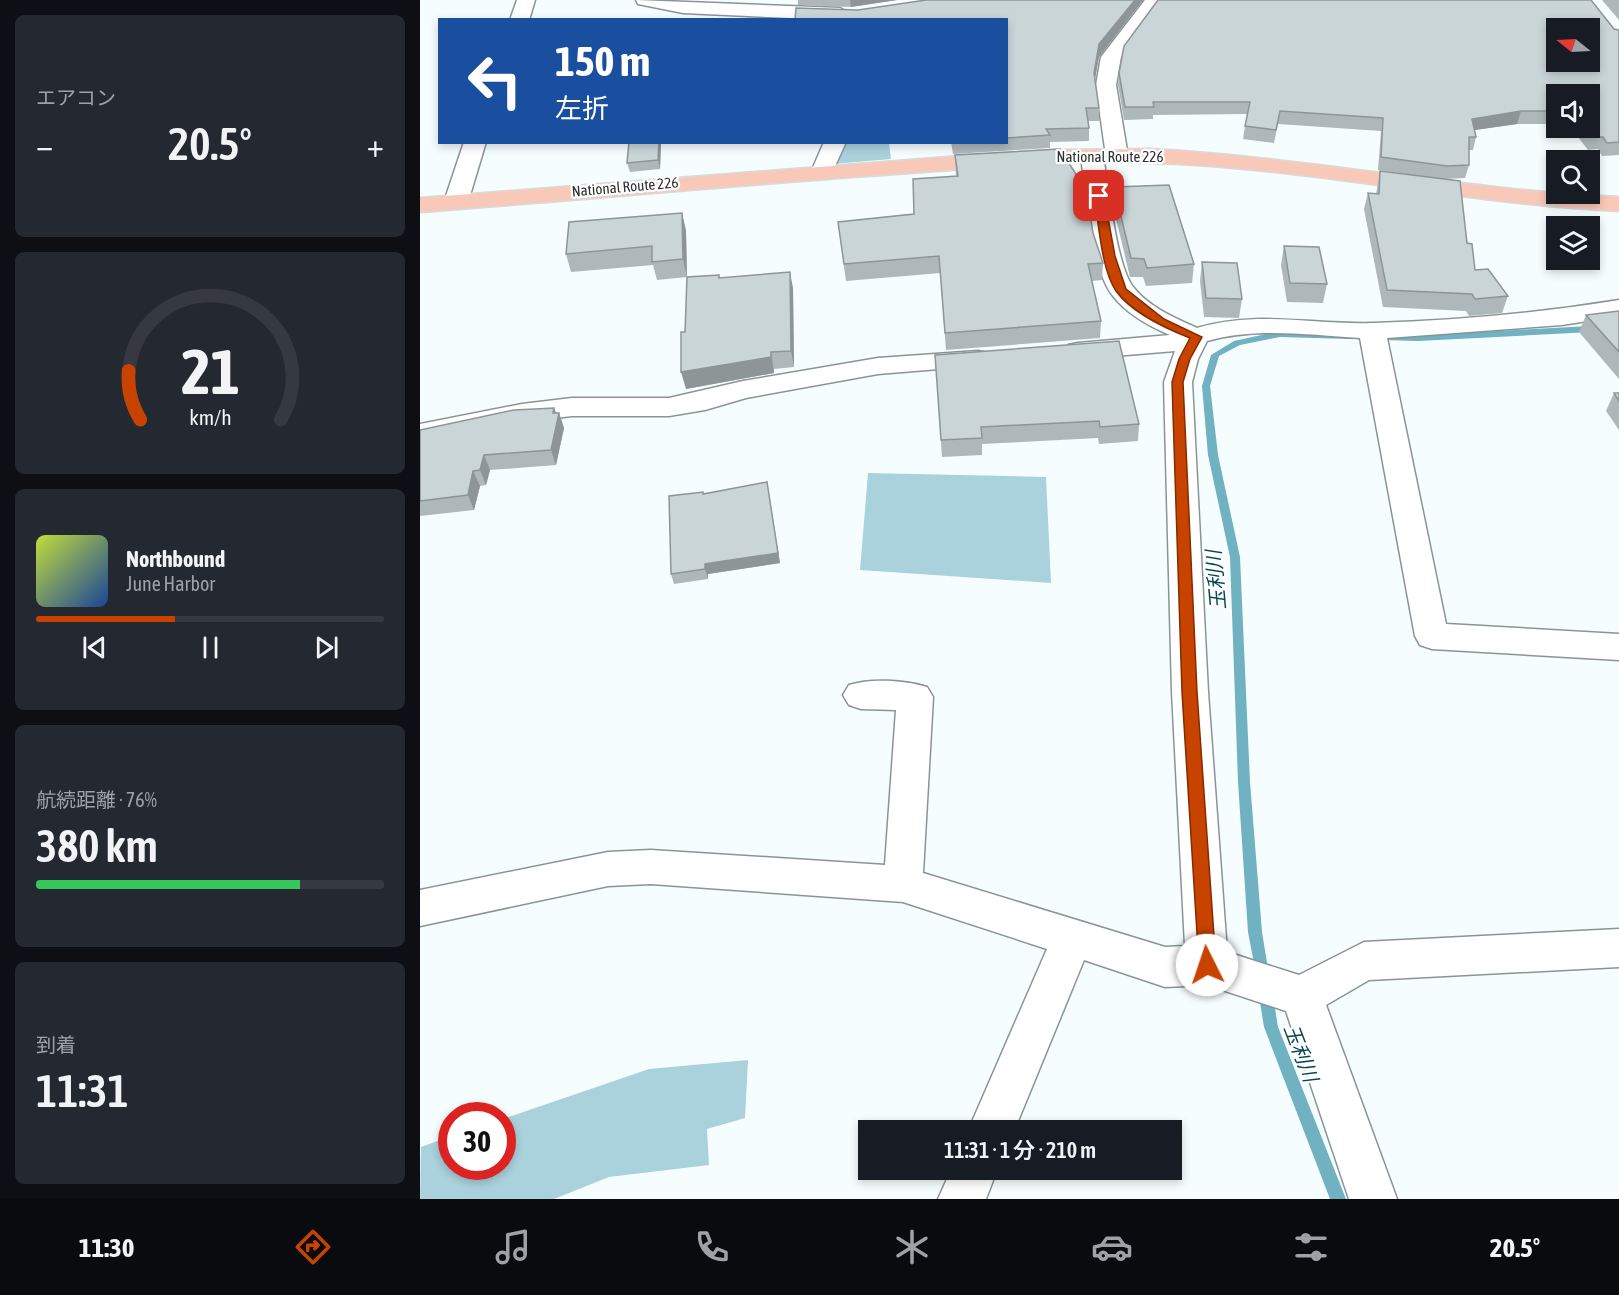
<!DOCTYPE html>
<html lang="ja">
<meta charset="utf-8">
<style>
:root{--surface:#171b24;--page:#242831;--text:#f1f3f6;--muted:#9ea1a6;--line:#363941;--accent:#c84300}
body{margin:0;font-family:"Asap Condensed","Noto Sans JP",sans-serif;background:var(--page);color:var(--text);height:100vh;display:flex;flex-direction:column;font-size:22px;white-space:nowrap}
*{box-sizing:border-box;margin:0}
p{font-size:20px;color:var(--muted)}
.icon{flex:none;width:33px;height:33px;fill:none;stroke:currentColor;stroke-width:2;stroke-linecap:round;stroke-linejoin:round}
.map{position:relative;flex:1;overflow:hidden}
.details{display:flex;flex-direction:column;gap:15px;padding:15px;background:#0d0f14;width:420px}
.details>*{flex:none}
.top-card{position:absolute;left:18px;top:18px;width:570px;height:126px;border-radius:0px;box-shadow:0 3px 9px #0003;background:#1a4fa0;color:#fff;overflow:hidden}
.needle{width:39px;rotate:288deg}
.buttons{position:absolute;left:1126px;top:18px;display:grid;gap:12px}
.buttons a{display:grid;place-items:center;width:54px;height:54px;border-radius:0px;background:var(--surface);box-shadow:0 3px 9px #0003;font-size:30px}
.speed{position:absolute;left:18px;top:1102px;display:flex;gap:12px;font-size:30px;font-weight:700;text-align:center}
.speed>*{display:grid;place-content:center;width:78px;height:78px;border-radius:50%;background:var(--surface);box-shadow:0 3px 9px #0003;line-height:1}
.speed .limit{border:9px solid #d22;background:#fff;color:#111}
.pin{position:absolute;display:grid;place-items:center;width:51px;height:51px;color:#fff;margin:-26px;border-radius:12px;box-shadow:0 3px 9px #0006}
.me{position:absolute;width:66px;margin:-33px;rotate:356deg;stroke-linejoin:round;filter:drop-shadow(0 0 4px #0008)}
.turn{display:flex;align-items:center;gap:21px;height:126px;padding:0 18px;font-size:27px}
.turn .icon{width:78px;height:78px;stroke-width:2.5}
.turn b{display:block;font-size:42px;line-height:51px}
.big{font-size:45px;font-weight:600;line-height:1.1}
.details .widget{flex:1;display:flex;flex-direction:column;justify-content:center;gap:9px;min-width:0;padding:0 21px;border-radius:9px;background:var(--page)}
.details .dial{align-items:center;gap:0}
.dial svg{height:156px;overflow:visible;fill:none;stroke:var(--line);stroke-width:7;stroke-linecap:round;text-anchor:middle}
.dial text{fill:var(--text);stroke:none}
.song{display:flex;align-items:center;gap:18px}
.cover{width:72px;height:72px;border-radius:9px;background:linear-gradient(135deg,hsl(70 70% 55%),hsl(220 70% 35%))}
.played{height:6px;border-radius:3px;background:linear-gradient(90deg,var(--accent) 40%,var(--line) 40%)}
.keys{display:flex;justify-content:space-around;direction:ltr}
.heat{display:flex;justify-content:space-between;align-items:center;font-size:33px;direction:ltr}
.charge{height:9px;border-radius:4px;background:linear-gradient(90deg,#34c759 76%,var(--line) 0)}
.trip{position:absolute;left:438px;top:1120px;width:324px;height:60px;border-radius:0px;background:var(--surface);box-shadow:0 3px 9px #0003;font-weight:600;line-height:60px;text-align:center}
.tabs{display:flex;height:96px;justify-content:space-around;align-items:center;background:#090b0e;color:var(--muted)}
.tabs .icon{width:42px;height:42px}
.tabs .current{color:var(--accent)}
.tabs b{font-size:27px;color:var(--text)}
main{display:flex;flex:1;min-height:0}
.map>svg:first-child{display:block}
.green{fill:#a9d2dd}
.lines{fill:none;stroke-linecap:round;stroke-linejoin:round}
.stream{fill:#70b1c2;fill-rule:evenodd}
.minor-casing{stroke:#8a9497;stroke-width:3}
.tertiary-casing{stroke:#8a9497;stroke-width:3}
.trunk-casing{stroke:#d9dada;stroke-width:3}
.minor{fill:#fff;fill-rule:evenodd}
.tertiary{fill:#fff;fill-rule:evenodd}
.trunk{fill:#f8c8b8;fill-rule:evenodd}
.wall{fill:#aeb7ba}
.shaded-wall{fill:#8d9597}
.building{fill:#cad5d8;stroke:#8d9597;stroke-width:1.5;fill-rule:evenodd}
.route{fill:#c84300;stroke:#822c00;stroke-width:1.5}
.labels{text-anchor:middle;stroke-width:4.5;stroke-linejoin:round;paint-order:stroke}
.far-street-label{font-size:15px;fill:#2b3031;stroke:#fff}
.water-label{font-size:20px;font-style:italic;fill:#094551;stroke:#fff}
</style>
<main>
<section class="details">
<div class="widget"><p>エアコン</p>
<div class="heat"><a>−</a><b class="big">20.5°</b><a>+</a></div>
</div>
<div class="widget dial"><svg viewBox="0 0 100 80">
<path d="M14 69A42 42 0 1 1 86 69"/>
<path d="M14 69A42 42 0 0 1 8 44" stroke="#c84300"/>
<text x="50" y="56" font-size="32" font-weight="700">21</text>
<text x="50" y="72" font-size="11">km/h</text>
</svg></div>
<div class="widget">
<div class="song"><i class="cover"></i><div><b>Northbound</b><p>June Harbor</p></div></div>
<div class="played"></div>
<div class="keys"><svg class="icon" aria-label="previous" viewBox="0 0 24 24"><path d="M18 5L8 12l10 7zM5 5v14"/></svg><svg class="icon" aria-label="pause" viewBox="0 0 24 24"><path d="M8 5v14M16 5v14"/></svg><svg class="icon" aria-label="next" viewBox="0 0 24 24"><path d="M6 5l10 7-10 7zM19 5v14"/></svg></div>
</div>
<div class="widget"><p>航続距離 · 76%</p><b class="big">380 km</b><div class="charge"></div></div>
<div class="widget"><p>到着</p><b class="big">11:31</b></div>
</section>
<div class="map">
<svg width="1199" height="1199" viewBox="0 0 1199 1199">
<rect width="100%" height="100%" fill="#f6fdff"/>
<g class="green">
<path d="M423,143h46l2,16 -57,5z"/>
<path d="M448,473l178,4 5,106 -191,-13z"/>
<path d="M328,1060l-3,58 -38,11 2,36 -100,12 -55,22h-134l1,-52 30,-11 1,31h50l1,-48 146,-50z"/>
</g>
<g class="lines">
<g class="stream">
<path d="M1199,321v6l-28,5 -173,9 -138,-4 -40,8 -21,11 -9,30 8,69 22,102 10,225 12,150 7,43 -2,4 -5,2 -5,-2 -9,-47 -10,-150 -8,-225 -22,-102 -6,-69 9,-31 23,-14 46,-10 138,4 173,-9z"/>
<path d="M845,984l5,1 2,5 6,37 68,172h-16l-66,-172 -6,-37 2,-5z"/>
</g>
<g class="minor-casing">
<g id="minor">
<path d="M216,0l204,8 10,6 -3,4 -12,2 -152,-7 -45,-9z"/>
<path d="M725,0h19l-43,57 -5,28 12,71 -3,5h-16l-3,-5 -10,-71 5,-28z"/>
<path d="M404,142h22l-16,35h-16l-3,-5z"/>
<path d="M672,150l8,2 3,5c6,30 13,110 31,131 15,19 41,30 63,40 61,-18 115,-3 176,-5 82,-2 165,-10 246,-23v16l-57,9 -175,13 59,286 173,10v26l-187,-11 -12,-4 -5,-9 -55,-298c-50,-3 -104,-11 -153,3l-9,18 -6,23 16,310 19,260 72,23 65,-33 255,-13v38l-250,13 -43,25 71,194h-48l-63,-188 -79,-26 -42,2 -81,-27 -70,171h-46l79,-182 -144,-47 -252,-18 -43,2 -188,40v-36l188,-38 43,-2 234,15 11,-155 -35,-1 -12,-4 -6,-10 6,-10c22,-7 56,-5 78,2l6,10 -10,176 242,74 20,-1 -13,-254 -8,-310 11,-31 -97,8 -10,-2 -4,-6 4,-6 10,-2 92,-8c-21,-9 -43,-21 -57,-39 -22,-27 -27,-104 -32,-139l3,-5z"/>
<path d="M558,351l10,2 4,6 -4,6 -110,9 -132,24 -41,12 -36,6h-97l-50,6 -102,22v-20l102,-20 50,-6h97l74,-17 135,-23z"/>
<path d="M531,1170h46l-11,29h-48z"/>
</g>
</g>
<g class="tertiary-casing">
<g id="tertiary">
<path d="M97,0h18l-6,20h-19z"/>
<path d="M44,142h22l-18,60 -4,5h-16l-4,-5z"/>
</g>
</g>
<g class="trunk-casing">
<path id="trunk" d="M730,149c157,8 312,41 469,48v14c-157,-7 -312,-44 -469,-48 -85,-3 -169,5 -254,11 -159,11 -317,26 -476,38v-14l540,-42 95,-6z"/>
</g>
<use href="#minor" class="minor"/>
<use href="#tertiary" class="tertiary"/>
<use href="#trunk" class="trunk"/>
</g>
<g class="wall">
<path d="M378,0h99l-46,7 -53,-2z"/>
<path d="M506,0h217l-44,57 -4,21 4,30v13h-11l1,7v13l-39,1v6l-97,6 -2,-12h55v-122h-211l1,-12 62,2z"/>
<path d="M1182,0h17v20z"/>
<path d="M1194,29l5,1v125l-17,1 -4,-7 -10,1 -17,-22h19l-33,-34v30h-40l-42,6 1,7 -3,13h-4v15l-4,13 -22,1 -65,-9 3,-39 -103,-7 -4,19 -31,-4 4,-25 -94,1v4l-29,1 -6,-35 1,-12z"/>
<path d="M241,142l-1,27 -30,3 -3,-9z"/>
<path d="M535,155l138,78 10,30 -1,17 -10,1 9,40 -1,17 -154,12 -6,-77 -94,8 -8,-59 76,-8 42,-37z"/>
<path d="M960,171l87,72 8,27 33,26 -6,17 -33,3 -3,-5 -83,-4 -19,-98 4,-16 8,1z"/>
<path d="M694,187l80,77 -2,19 -46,3 -3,-9h-13l-17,-71z"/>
<path d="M262,213l4,18 1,46 32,-2 1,3 73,10 1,79 -20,2v4l-88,16 -1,-57 2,-55 -30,3 -4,-15 -82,7 -5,-18z"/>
<path d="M864,246l43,38 -4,19 -36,-1 -6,-37z"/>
<path d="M782,262l40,37 -3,19 -35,-1 -4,-36z"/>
<path d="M1199,311v68l-40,-47 7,-17z"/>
<path d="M515,355l204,69 -1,17 -39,3 -1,-6 -116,6v11l-40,2z"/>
<path d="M1194,393h5v37l-13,-19z"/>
<path d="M139,413l5,15 -8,37 -66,5 -4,15 -6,1 -6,24 -54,6v-86z"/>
<path d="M347,482l13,81 -72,11v5l-34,5 -3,-10 32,-80z"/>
</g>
<g class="shaded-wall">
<path d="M430,0h47l-46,7z"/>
<path d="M715,0h8l-44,57 -5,28v-12l5,-29z"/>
<path d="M1101,111l-4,13 -49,7 4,-12z"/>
<path d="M239,142h2l-1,27 -2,-9z"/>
<path d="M262,213l4,18 1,46 -4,-18z"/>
<path d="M370,272l3,16 1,79 -3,-16z"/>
<path d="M351,352l3,21 -88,16 -5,-17z"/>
<path d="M134,408l4,9 1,-4 5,15 -8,37 -5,-15z"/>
<path d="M64,455l6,15 -4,15 -6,-15z"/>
<path d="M53,471l7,15 -6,24 -6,-15z"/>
<path d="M347,482l13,81 -72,11v5l-3,-10v-5z"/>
</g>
<g class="building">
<path d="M506,0h209l-36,44 -5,29 5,35h-13l3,20 -43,1 4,6 -44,3v-118h-211l1,-12 62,2z"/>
<path d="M738,0h433l23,29 5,1v112l-12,1 -4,-6h-11l-7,-9h5v-34h-33v17h-36l-49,8 4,18h-7v28l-22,1 -66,-9 2,-39 -103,-7 -4,19 -31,-4 5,-24h-97l1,5h-29l-6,-34 5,-27zM1137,28h33v34h-33z"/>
<path d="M209,142h30l-1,18 -31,3z"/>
<path d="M640,149l26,41 7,43 10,30 -15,1 13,57 -156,12 -6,-77 -95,8 -6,-42 76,-8 -1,-35 45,-3 -3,-21z"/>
<path d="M960,171l80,10 7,62 5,1 3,26 13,-1 20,27 -33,3 -3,-5 -85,-4 -19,-97 11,1z"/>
<path d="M749,185l25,79 -47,4 -3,-9 -13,-1 -17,-71z"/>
<path d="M262,213l1,46 -31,3v-16l-86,8 3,-32z"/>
<path d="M864,246l35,1 8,37 -37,-1z"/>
<path d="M782,262l35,1 5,36 -36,-1z"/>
<path d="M370,272l1,79 -20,1v5l-90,15v-40h4l2,-55 32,-2v3z"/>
<path d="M1199,311v41l-33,-37z"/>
<path d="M699,341l20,83 -39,3 -1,-6 -118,6 1,11 -41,2 -6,-85z"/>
<path d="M1194,393h5v8z"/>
<path d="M134,408l-1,5h6l-8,37 -67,5 -4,15 -7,1 -5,24 -48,6v-71l94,-20z"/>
<path d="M347,482l11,71 -73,11v5l-34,5 -2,-78 34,-4v2z"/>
</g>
<path class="route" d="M679,193l5,3 11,60 11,33 38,30 38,18 -12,22 -7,23 14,310 19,273 -3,6 -6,2 -6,-2 -2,-6 -17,-273 -10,-310 7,-23 11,-21c-23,-9 -59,-26 -74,-47 -15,-22 -17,-68 -22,-95z"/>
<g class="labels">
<g class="far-street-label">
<text x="690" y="162">National Route 226</text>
<text transform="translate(205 187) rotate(-5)" y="5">National Route 226</text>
</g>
<g class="water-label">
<text transform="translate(796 580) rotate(-95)" y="7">玉利川</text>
<text transform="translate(881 1053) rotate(69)" y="7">玉利川</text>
</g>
</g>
</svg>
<div class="buttons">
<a><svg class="needle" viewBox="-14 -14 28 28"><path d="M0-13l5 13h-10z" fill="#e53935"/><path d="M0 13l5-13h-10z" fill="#9ea1a6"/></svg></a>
<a><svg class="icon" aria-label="sound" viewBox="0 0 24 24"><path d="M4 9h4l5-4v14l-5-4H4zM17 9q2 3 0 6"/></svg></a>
<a><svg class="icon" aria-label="search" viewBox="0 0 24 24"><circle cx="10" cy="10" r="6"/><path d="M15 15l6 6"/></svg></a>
<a><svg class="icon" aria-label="layers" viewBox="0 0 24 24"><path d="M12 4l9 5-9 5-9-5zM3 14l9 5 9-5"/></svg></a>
</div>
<div class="speed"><div class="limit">30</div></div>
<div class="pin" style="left:679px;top:196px;background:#d93025"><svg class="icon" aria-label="arrive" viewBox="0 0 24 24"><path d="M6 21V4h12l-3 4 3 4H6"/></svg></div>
<svg class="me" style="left:787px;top:965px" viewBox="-20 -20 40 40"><circle r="19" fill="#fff"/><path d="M0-13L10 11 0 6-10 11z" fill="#c84300"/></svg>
<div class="trip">11:31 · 1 分 · 210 m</div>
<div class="top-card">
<div class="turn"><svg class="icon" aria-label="left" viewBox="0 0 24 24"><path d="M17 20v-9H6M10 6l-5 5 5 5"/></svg><div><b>150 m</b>左折</div></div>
</div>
</div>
</main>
<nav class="tabs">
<b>11:30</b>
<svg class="icon current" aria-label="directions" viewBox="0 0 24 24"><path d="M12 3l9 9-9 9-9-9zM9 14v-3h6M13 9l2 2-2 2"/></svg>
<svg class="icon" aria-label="music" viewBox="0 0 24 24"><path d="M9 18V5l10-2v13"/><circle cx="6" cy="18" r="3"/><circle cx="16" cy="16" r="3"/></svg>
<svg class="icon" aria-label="phone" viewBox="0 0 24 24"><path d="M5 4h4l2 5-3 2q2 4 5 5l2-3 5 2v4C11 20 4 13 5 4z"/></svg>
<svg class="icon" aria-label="climate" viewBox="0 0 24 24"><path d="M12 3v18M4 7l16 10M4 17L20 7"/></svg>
<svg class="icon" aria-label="car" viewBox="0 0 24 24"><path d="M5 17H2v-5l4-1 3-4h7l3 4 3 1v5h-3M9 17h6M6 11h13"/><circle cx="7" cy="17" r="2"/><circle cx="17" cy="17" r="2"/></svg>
<svg class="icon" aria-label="filters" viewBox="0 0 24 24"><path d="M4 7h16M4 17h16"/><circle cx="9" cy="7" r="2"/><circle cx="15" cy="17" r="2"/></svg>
<b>20.5°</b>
</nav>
